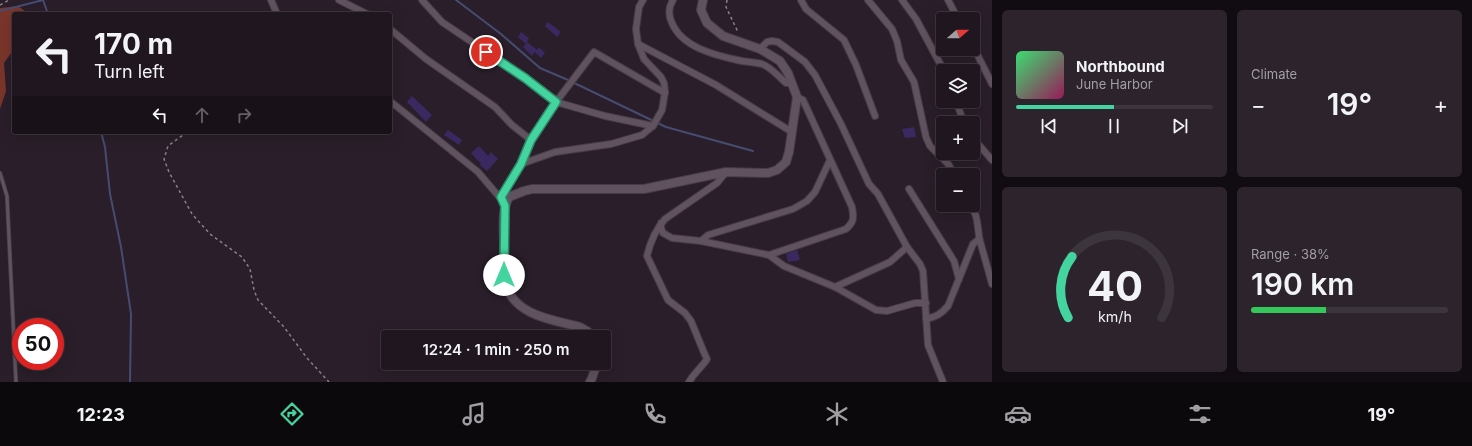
<!DOCTYPE html>
<meta charset="utf-8">
<style>
:root{--surface:#1f161f;--page:#2c232c;--text:#f1f3f6;--muted:#a19fa4;--line:#3c353d;--accent:#44d49f}
body{margin:0;font-family:Inter,sans-serif;background:var(--page);color:var(--text);height:100vh;display:flex;flex-direction:column;font-size:15px;white-space:nowrap}
*{box-sizing:border-box;margin:0}
p{font-size:13px;color:var(--muted)}
.icon{flex:none;width:22px;height:22px;fill:none;stroke:currentColor;stroke-width:2;stroke-linecap:round;stroke-linejoin:round}
.map{position:relative;flex:1;overflow:hidden}
.drawer{display:flex;flex-direction:column;gap:10px;padding:10px;background:#110c11;width:480px}
.drawer>*{flex:none}
.top-card{position:absolute;left:12px;top:12px;width:380px;height:122px;border-radius:4px;box-shadow:0 4px 16px #0002,0 0 0 1px var(--line);background:#1f161f;color:var(--text);overflow:hidden}
.needle{width:26px;rotate:70deg}
.controls{position:absolute;left:936px;top:12px;display:grid;gap:8px}
.controls a{display:grid;place-items:center;width:44px;height:44px;border-radius:4px;background:var(--surface);box-shadow:0 4px 16px #0002,0 0 0 1px var(--line);font-size:20px}
.speed{position:absolute;left:12px;top:318px;display:flex;gap:8px;font-size:20px;font-weight:700;text-align:center}
.speed>*{display:grid;place-content:center;width:52px;height:52px;border-radius:50%;background:var(--surface);box-shadow:0 4px 16px #0002,0 0 0 1px var(--line);line-height:1}
.speed .limit{border:6px solid #d22;background:#fff;color:#111}
.pin{position:absolute;display:grid;place-items:center;width:34px;height:34px;color:#fff;margin:-17px;border:2px solid #fff;border-radius:50%;box-shadow:0 1px 4px #0007}
.me{position:absolute;width:44px;margin:-22px;rotate:0deg;stroke-linejoin:round;filter:drop-shadow(0 0 3px #0008)}
.turn{display:flex;align-items:center;gap:14px;height:84px;padding:0 16px;font-size:18px}
.turn .icon{width:52px;height:52px;stroke-width:2.5}
.turn b{display:block;font-size:28px;line-height:34px}
.lanes{display:flex;align-items:center;height:38px;padding:0 16px;background:#0003;justify-content:center;gap:20px;direction:ltr}
.lanes .off{opacity:.35}
.big{font-size:30px;font-weight:600;line-height:1.1}
.drawer .tile{flex:1;display:flex;flex-direction:column;justify-content:center;gap:6px;min-width:0;padding:0 14px;border-radius:6px;background:var(--page)}
.drawer .dial{align-items:center;gap:0}
.dial svg{height:104px;overflow:visible;fill:none;stroke:var(--line);stroke-width:7;stroke-linecap:round;text-anchor:middle}
.dial text{fill:var(--text);stroke:none}
.song{display:flex;align-items:center;gap:12px}
.cover{width:48px;height:48px;border-radius:6px;background:linear-gradient(135deg,hsl(140 70% 55%),hsl(330 70% 35%))}
.played{height:4px;border-radius:2px;background:linear-gradient(90deg,var(--accent) 50%,var(--line) 50%)}
.keys{display:flex;justify-content:space-around;direction:ltr}
.heat{display:flex;justify-content:space-between;align-items:center;font-size:22px;direction:ltr}
.charge{height:6px;border-radius:3px;background:linear-gradient(90deg,#34c759 38%,var(--line) 0)}
.drawer .tiles{flex:1;display:grid;gap:10px;grid-template-columns:repeat(2,1fr)}
.trip{position:absolute;left:381px;top:330px;width:230px;height:40px;border-radius:4px;background:var(--surface);box-shadow:0 4px 16px #0002,0 0 0 1px var(--line);font-weight:600;line-height:40px;text-align:center}
.tabs{display:flex;height:64px;justify-content:space-around;align-items:center;background:#0c090c;color:var(--muted)}
.tabs .icon{width:28px;height:28px}
.tabs .on{color:var(--accent)}
.tabs b{font-size:18px;color:var(--text)}
main{display:flex;flex:1;min-height:0}
.map>svg:first-child{display:block}
.forest{fill:#79352a}
.lines{fill:none;stroke-linecap:round;stroke-linejoin:round}
.stream{stroke:#464c71;stroke-width:2}
.building{fill:#3a2961}
.lane-casing{stroke:#463c46;stroke-width:4.5}
.street-casing{stroke:#463c46;stroke-width:8}
.secondary-casing{stroke:#463c46;stroke-width:10}
.path{stroke:#897f89;stroke-width:1.5;stroke-dasharray:3 3;stroke-linecap:butt}
.lane{stroke:#60525f;stroke-width:3}
.street{stroke:#60525f;stroke-width:6}
.secondary{stroke:#60525f;stroke-width:8}
.route-casing{stroke:#2c8a67;stroke-width:10}
.route{stroke:#44d49f;stroke-width:7}
</style>
<main>
<div class="map">
<svg width="992" height="382" viewBox="0 0 992 382">
<rect width="100%" height="100%" fill="#291e29"/>
<path class="forest" d="M18,6l11,8h-15v35l-10,14 2,28 -6,18v-101z"/>
<g class="lines">
<g class="stream">
<path d="M43,0l5,14"/>
<path d="M456,0l45,34 39,34 28,12 98,47 87,24"/>
<path d="M0,11l43,-11"/>
<path d="M101,132l4,15 5,47 11,53 10,67 -1,68"/>
</g>
</g>
<g class="building">
<path d="M548,22l13,10 -4,5 -12,-11z"/>
<path d="M521,32l8,6 -2,4 10,8 2,-3 6,6 -4,5 -6,-6 -3,4 -9,-9 3,-3 -8,-7z"/>
<path d="M412,96l20,19 -6,7 -19,-20z"/>
<path d="M914,127l2,10 -11,1 -3,-9z"/>
<path d="M448,130l14,10 -3,5 -15,-10z"/>
<path d="M479,146l9,10 3,-4 7,7 -11,12 -7,-6 1,-1 -10,-11z"/>
<path d="M797,250l3,10 -12,2 -2,-8z"/>
</g>
<g class="lines">
<g class="lane-casing">
<path id="lane" d="M0,173l7,23 9,186"/>
</g>
<g class="street-casing">
<g id="street">
<path d="M271,0l6,14"/>
<path d="M339,0l28,14"/>
<path d="M422,0l20,22 83,56 31,24 49,14 48,10"/>
<path d="M673,0c-5,8 -5,15 -1,23 10,24 42,32 65,37 8,2 17,2 25,4 9,3 17,13 24,19h6"/>
<path d="M801,0l5,9 38,31 12,25 19,51"/>
<path d="M868,0l24,29 5,12 4,19 13,22 12,55 4,9 19,19 5,10"/>
<path d="M902,0l14,19 28,52"/>
<path d="M948,0l10,19"/>
<path d="M390,29l36,30 69,48 17,18 19,15"/>
<path d="M638,44l78,41 76,47"/>
<path d="M973,46l19,38"/>
<path d="M760,49l7,-7 5,-1 6,1 27,20 10,13 26,49 28,60 9,10 29,53 13,17 3,7 5,74 15,37"/>
<path d="M390,101l88,71 23,27"/>
<path d="M956,101l8,22"/>
<path d="M973,138l19,22"/>
<path d="M521,164l34,-12 56,-8 31,-9 11,-9 9,-16 3,-18 -1,-9 -3,-6 -17,-18 -6,-15 -2,-15 3,-22 4,-7"/>
<path d="M909,189l45,72 5,18"/>
<path d="M501,197l20,-33 10,-24 25,-38 38,-50 71,41"/>
<path d="M970,205c9,10 7,24 10,36 4,14 8,29 12,43"/>
<path d="M661,223v5l2,5 9,5 29,3 68,14 15,11 51,21 41,23 11,1 28,-8h11"/>
<path d="M701,241l7,-6 85,-26 14,-8 8,-9 15,-32"/>
<path d="M769,255l77,-26c8,-7 8,-11 6,-22l-49,-107 -6,-3"/>
<path d="M835,287l55,-25 17,-15"/>
<path d="M926,319c10,-2 15,-5 22,-13l25,-62 6,-5"/>
<path d="M689,382l4,-6 12,-14 2,-3 -2,-4 -14,-34 -6,-8 -17,-13 -21,-44c3,-13 9,-27 18,-37l52,-36 9,-11"/>
</g>
</g>
<g class="secondary-casing">
<g id="secondary">
<path d="M593,337l-6,-6 -7,-4c-26,-7 -65,-11 -74,-42 -4,-12 -2,-26 -2,-39 0,-17 -3,-34 5,-49l15,-6 8,-2h112l82,-17 42,1 9,-3 9,-8 3,-10 8,-55 -9,-24 -8,-12 -20,-12 -37,-13 -16,-13 -6,-13 2,-10"/>
<path d="M590,382l2,-4 5,-15"/>
</g>
</g>
<g class="path">
<path d="M727,0l-1,7 12,25"/>
<path d="M0,5l9,-5"/>
<path d="M187,132l-19,14 -4,13 5,13 23,42 18,20 32,23 8,12 4,21 4,10 26,27 23,31 22,24"/>
</g>
<use href="#lane" class="lane"/>
<use href="#street" class="street"/>
<use href="#secondary" class="secondary"/>
</g>
<g class="lines">
<g class="route-casing">
<path id="route" d="M486,52l39,26 31,24 -25,38 -10,24 -20,33 4,9 -1,69"/>
</g>
<use href="#route" class="route"/>
</g>
</svg>
<div class="controls">
<a><svg class="needle" viewBox="-14 -14 28 28"><path d="M0-13l5 13h-10z" fill="#e53935"/><path d="M0 13l5-13h-10z" fill="#a19fa4"/></svg></a>
<a><svg class="icon" aria-label="layers" viewBox="0 0 24 24"><path d="M12 4l9 5-9 5-9-5zM3 14l9 5 9-5"/></svg></a>
<a>+</a>
<a>−</a>
</div>
<div class="speed"><div class="limit">50</div></div>
<div class="pin" style="left:486px;top:52px;background:#d93025"><svg class="icon" aria-label="arrive" viewBox="0 0 24 24"><path d="M6 21V4h12l-3 4 3 4H6"/></svg></div>
<svg class="me" style="left:504px;top:275px" viewBox="-20 -20 40 40"><circle r="19" fill="#fff"/><path d="M0-13L10 11 0 6-10 11z" fill="#44d49f"/></svg>
<div class="trip">12:24 · 1 min · 250 m</div>
<div class="top-card">
<div class="turn"><svg class="icon" aria-label="left" viewBox="0 0 24 24"><path d="M17 20v-9H6M10 6l-5 5 5 5"/></svg><div><b>170 m</b>Turn left</div></div>
<div class="lanes"><svg class="icon" aria-label="left" viewBox="0 0 24 24"><path d="M17 20v-9H6M10 6l-5 5 5 5"/></svg><svg class="icon off" aria-label="ahead" viewBox="0 0 24 24"><path d="M12 20V5M6 11l6-6 6 6"/></svg><svg class="icon off" aria-label="right" viewBox="0 0 24 24"><path d="M7 20v-9h11M14 6l5 5-5 5"/></svg></div>
</div>
</div>
<section class="drawer">
<div class="tiles">
<div class="tile">
<div class="song"><i class="cover"></i><div><b>Northbound</b><p>June Harbor</p></div></div>
<div class="played"></div>
<div class="keys"><svg class="icon" aria-label="previous" viewBox="0 0 24 24"><path d="M18 5L8 12l10 7zM5 5v14"/></svg><svg class="icon" aria-label="pause" viewBox="0 0 24 24"><path d="M8 5v14M16 5v14"/></svg><svg class="icon" aria-label="next" viewBox="0 0 24 24"><path d="M6 5l10 7-10 7zM19 5v14"/></svg></div>
</div>
<div class="tile"><p>Climate</p>
<div class="heat"><a>−</a><b class="big">19°</b><a>+</a></div>
</div>
<div class="tile dial"><svg viewBox="0 0 100 80">
<path d="M14 69A42 42 0 1 1 86 69"/>
<path d="M14 69A42 42 0 0 1 17 22" stroke="#44d49f"/>
<text x="50" y="56" font-size="32" font-weight="700">40</text>
<text x="50" y="72" font-size="11">km/h</text>
</svg></div>
<div class="tile"><p>Range · 38%</p><b class="big">190 km</b><div class="charge"></div></div>
</div>
</section>
</main>
<nav class="tabs">
<b>12:23</b>
<svg class="icon on" aria-label="directions" viewBox="0 0 24 24"><path d="M12 3l9 9-9 9-9-9zM9 14v-3h6M13 9l2 2-2 2"/></svg>
<svg class="icon" aria-label="music" viewBox="0 0 24 24"><path d="M9 18V5l10-2v13"/><circle cx="6" cy="18" r="3"/><circle cx="16" cy="16" r="3"/></svg>
<svg class="icon" aria-label="phone" viewBox="0 0 24 24"><path d="M5 4h4l2 5-3 2q2 4 5 5l2-3 5 2v4C11 20 4 13 5 4z"/></svg>
<svg class="icon" aria-label="climate" viewBox="0 0 24 24"><path d="M12 3v18M4 7l16 10M4 17L20 7"/></svg>
<svg class="icon" aria-label="car" viewBox="0 0 24 24"><path d="M5 17H2v-5l4-1 3-4h7l3 4 3 1v5h-3M9 17h6M6 11h13"/><circle cx="7" cy="17" r="2"/><circle cx="17" cy="17" r="2"/></svg>
<svg class="icon" aria-label="filters" viewBox="0 0 24 24"><path d="M4 7h16M4 17h16"/><circle cx="9" cy="7" r="2"/><circle cx="15" cy="17" r="2"/></svg>
<b>19°</b>
</nav>
